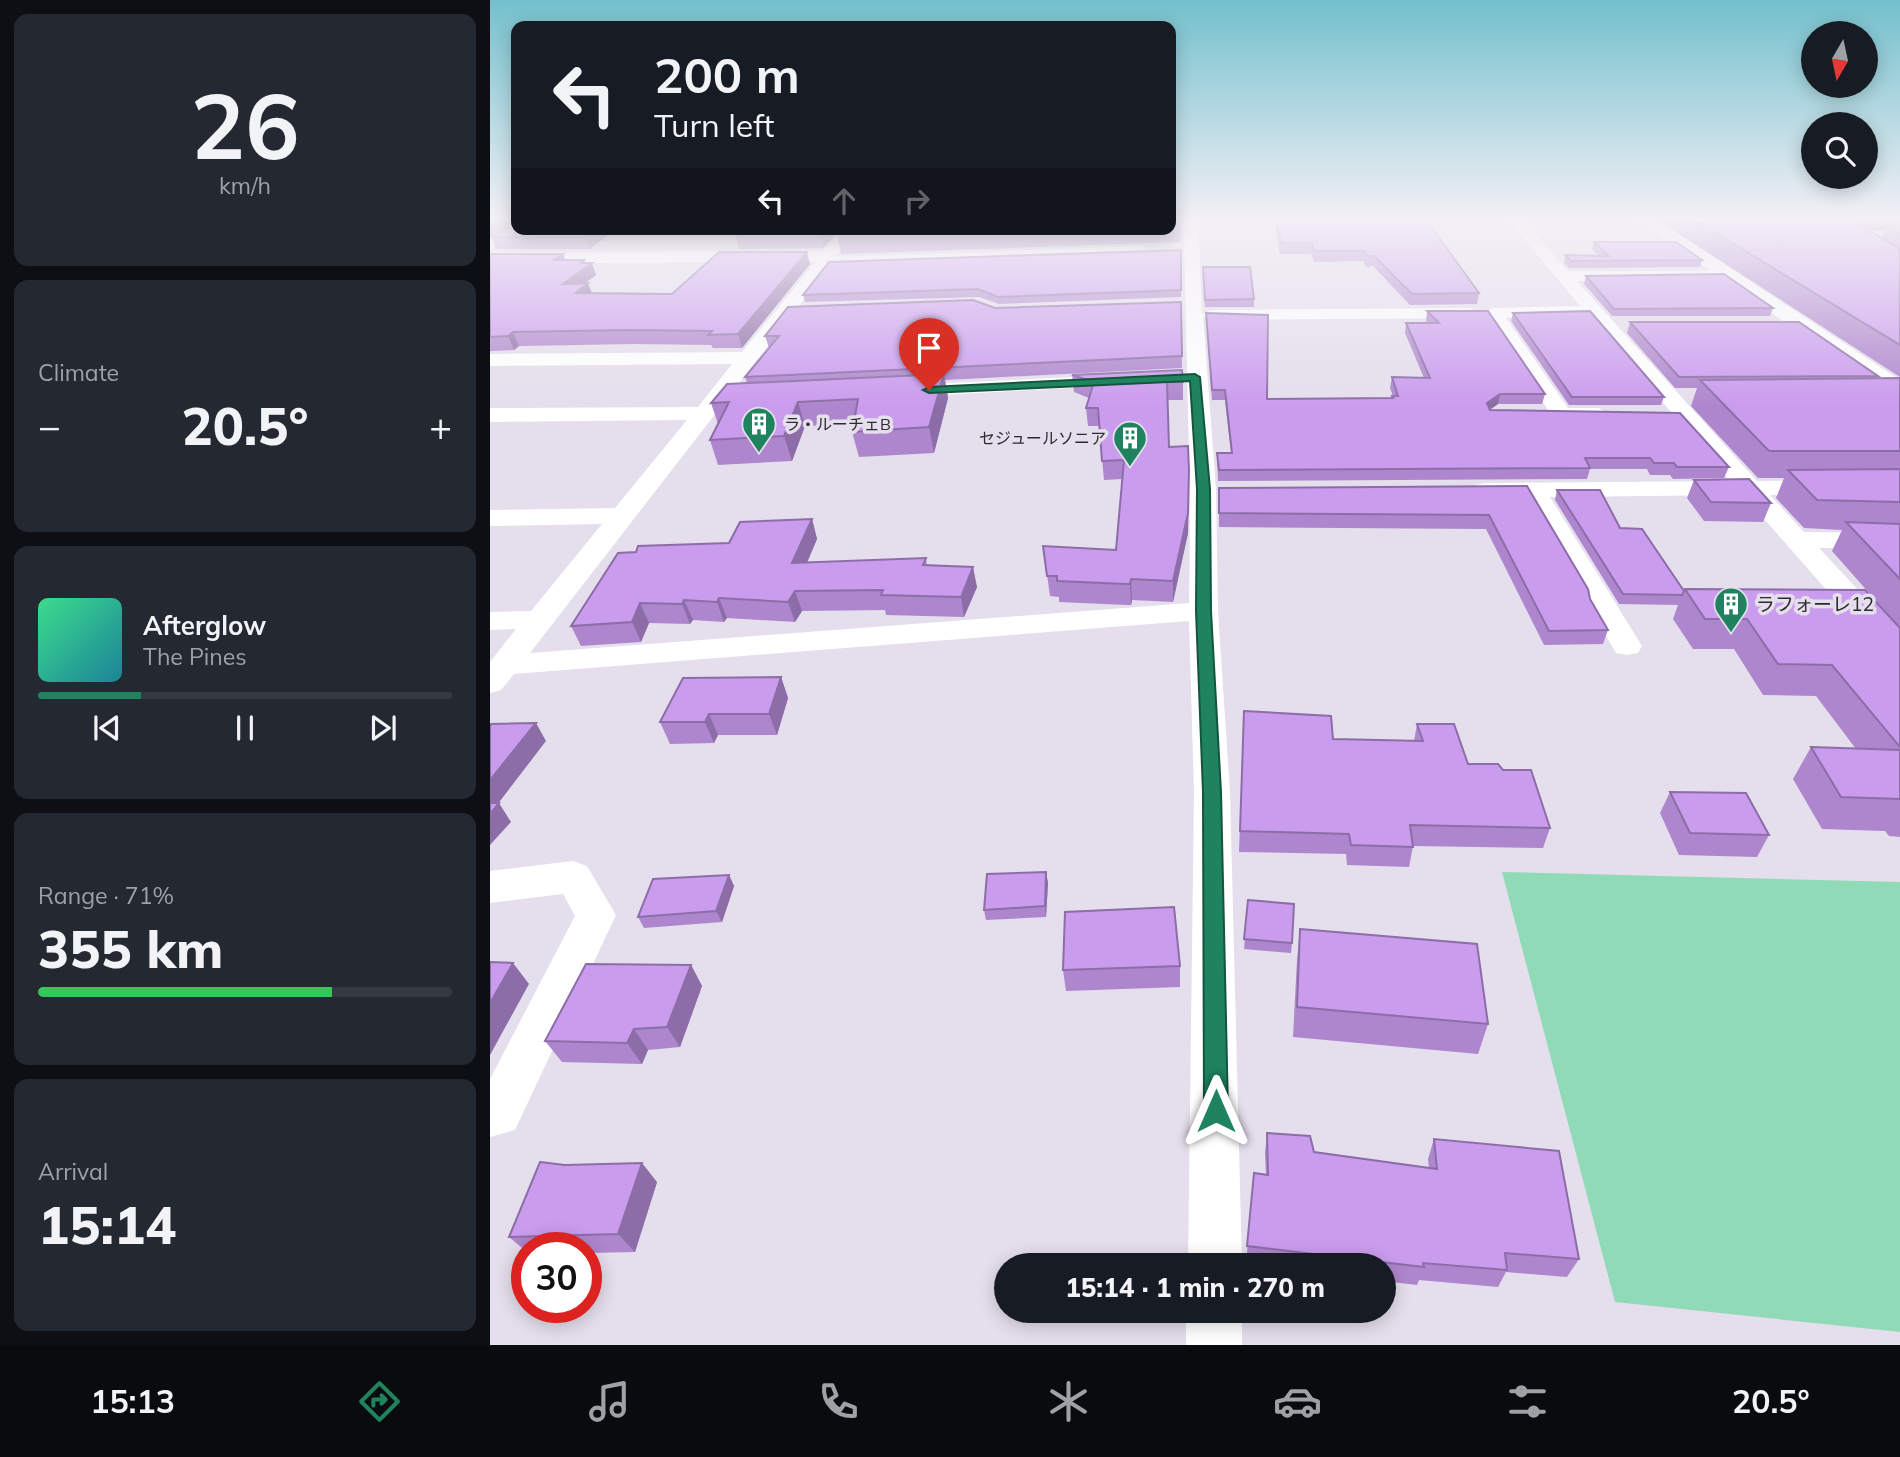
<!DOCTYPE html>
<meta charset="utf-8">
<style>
:root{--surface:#171b24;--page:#242831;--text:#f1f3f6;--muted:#9ea1a6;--line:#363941;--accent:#1e835e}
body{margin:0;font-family:Mulish,"Noto Sans JP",sans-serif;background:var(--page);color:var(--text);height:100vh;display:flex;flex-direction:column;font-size:26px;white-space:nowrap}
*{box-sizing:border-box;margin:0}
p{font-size:23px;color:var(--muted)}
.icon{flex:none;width:38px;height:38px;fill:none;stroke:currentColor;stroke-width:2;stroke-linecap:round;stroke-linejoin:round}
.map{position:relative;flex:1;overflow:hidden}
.drawer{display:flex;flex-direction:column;gap:14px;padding:14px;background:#0d0f14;width:490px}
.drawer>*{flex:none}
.guide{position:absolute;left:21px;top:21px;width:665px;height:214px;border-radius:14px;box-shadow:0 4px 18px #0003;background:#171b24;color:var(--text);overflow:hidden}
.needle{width:46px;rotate:189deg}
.fabs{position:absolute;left:1311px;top:21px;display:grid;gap:14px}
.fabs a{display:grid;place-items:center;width:77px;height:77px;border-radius:50%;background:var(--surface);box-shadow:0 4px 18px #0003;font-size:35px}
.speed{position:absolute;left:21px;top:1232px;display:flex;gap:14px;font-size:35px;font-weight:700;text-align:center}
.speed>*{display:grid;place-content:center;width:91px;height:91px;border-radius:50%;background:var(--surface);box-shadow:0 4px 18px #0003;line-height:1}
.speed .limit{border:10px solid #d22;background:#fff;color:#111}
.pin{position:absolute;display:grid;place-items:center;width:60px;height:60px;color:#fff;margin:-72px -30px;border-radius:50% 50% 50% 0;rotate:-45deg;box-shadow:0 0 7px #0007}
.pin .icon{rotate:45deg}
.me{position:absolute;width:77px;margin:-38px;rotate:0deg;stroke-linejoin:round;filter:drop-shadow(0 0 5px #0008)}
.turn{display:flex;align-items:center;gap:24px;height:147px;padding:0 28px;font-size:32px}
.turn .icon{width:91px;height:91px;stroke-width:2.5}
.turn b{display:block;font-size:49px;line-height:60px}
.lanes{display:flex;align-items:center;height:66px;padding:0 28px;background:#0003;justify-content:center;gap:35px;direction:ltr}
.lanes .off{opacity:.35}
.big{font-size:52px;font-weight:800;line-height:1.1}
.drawer .card{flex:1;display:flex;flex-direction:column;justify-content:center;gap:10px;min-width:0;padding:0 24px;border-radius:14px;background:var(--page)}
.drawer .dial{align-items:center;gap:0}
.dial b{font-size:91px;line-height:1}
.song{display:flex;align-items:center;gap:21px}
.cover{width:84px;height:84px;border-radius:10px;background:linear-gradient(135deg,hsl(150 70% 55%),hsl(190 70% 35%))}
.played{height:7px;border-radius:4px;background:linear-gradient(90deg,var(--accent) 25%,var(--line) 25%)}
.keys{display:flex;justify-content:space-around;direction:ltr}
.heat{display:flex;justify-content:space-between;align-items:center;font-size:38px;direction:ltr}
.charge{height:10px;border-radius:5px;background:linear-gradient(90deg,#34c759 71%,var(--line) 0)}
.trip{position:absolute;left:504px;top:1253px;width:402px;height:70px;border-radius:35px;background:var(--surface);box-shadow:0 4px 18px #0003;font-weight:800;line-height:70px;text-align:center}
.tab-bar{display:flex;height:112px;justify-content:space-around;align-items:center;background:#090b0e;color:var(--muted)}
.tab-bar .icon{width:49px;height:49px}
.tab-bar .active{color:var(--accent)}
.tab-bar b{font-size:32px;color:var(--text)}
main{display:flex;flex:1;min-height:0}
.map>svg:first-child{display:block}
.green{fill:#91dab7}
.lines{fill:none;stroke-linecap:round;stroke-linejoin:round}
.minor{fill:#fff;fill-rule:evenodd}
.tertiary{fill:#fff;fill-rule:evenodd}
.wall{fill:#ae86cd;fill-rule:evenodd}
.shaded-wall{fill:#8d6da7}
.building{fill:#ca9cee;stroke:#8d6da7;stroke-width:2}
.route{fill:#1e835e;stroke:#14553d;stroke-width:2}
.labels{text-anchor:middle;stroke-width:7;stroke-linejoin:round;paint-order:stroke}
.far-poi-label{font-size:16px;fill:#2d2a2f;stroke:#e5deec;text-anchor:start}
.poi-label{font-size:19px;fill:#2d2a2f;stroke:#e5deec;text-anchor:start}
</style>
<main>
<section class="drawer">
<div class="card dial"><b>26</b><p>km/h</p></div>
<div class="card"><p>Climate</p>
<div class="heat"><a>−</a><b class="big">20.5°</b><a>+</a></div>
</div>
<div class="card">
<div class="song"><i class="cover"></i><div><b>Afterglow</b><p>The Pines</p></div></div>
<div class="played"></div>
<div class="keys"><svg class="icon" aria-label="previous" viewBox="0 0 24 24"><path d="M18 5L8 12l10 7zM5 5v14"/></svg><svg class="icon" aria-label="pause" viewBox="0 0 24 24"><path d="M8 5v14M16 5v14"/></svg><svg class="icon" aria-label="next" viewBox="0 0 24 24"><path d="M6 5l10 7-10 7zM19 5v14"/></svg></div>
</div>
<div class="card"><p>Range · 71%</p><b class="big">355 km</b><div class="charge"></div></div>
<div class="card"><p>Arrival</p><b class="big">15:14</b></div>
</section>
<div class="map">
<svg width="1410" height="1345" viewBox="0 0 1410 1345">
<rect width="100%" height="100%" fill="#e5deec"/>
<path class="green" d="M1012,872l398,10v450l-285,-30z"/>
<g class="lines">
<g class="minor">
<path d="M694,217h14l4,97 9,-4 260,-2 9,5 -9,5 -260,2 -8,-4 13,173 2,122 12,181 12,473h-54l6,-473 -5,-171 -675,53 -13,16 -11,3v-31l26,-33 -26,1v-18l41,-1 71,-87 -112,2v-16l125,-2 72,-88 -197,2v-14l208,-1 34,-43 -242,2v-12l252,-2 100,-123h15l-21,28 305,-11 8,5 -8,5 -312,11 -299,386 659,-50c3,-129 -4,-257 -5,-386z"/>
<path d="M1016,217h14l48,54h165l2,3 -8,5 -150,2 180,200 143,-1v14l-130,1 34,37 96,1v18l-10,-3h-71l81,87v29l-11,-3 -146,-166 -193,2 92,149 -4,7 -11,2 -11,-2 -4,-7 -87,-149 -49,-2 -3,-5 3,-5 9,-2 245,-2 -141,-165 -83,2 62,90h31l11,7 -11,7 -45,-3 -70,-106 9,-5 87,-2z"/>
<path d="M26,225v4h8l-2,3 -32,18v-11z"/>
<path d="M626,375l7,2 3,4 -3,4 -217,12 -10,-6 10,-6z"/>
<path d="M83,861l14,5 29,49 -101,215 -25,7v-58l85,-163 -12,-22 -73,9v-32z"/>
<rect x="696" y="1311" width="56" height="34"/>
</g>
<g class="tertiary">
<path d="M1143,217h20l247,163v19l-9,-3z"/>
<path d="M338,251l10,6 -3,4 -345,3v-12z"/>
</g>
</g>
<g class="wall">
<path d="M681,217l10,1v24l-340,12 -4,-21 -14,15 -84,1 -5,-20h437z"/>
<path d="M783,217h151l55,76 -2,11 -67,1 -37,-39 -7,1 -3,-6 -49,1 -3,-8h-31z"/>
<path d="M1163,217h247v160zM1395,230l-3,8 -12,-7z"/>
<path d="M26,229h100l-26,20h-94l-5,-12z"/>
<path d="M1104,242l108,18 -2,7 -131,1 -5,-6 1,-7 34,1 -7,-7z"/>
<path d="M691,250v47l-182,7 -20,-7 -174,5 -2,-7z"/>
<path d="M0,254l75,6h19l1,3 11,12 -11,8 6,10 81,1 138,-30 -68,84h-29l-2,-3 -77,-1 -115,2 -5,4 -24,1z"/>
<path d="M713,267l51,32v8h-49z"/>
<path d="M1096,276l187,32 -3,8h-158l-28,-32z"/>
<path d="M691,302l1,66 -237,12 3,18 -14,55 -75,4 -7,-25 2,-8 -49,2 -13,35 -74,4 -8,-25 8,-16 -7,-21 36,-20 -2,-6 24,-29 -4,-12 230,-28z"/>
<path d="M937,311l118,83 -3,10h-44l-8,6 239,57 -5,11 -51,1 -3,-4h-20l-3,-6h-57l-3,10 -369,2 -1,-28h14l-6,-53h-13l-6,-87 61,86 125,-1 1,-2 -3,-8 2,-11 32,1 -19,-45 1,-10h22l-2,-2z"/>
<path d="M1023,313l151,84 -3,8h-92l-58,-84z"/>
<path d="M1140,322l248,54 -1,3 23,-1v250l-68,-77 10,-21 -38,-2 -28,-30 8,-20h-26l-67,-72 6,-18h-22l-48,-55z"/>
<path d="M582,375l111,7v18h-16l2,47 20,42 -1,44 -15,69 -41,-2 -1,5h-4l-68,-3v-5l-9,-1 -7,-50 73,4 6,-71 -18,1 -5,-54h-11l-2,-18 3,-10 -15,-6z"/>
<path d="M1204,480l77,23 -8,19 -59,-1 -17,-23z"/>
<path d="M1037,486l81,144 -5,14 -59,1 -58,-116 -267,-2v-39z"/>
<path d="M1067,490l63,38 64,63 1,-2 215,39v209l-11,-1 -4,-5 -63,-2 -29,-50 18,-32 45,2 -40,-53 -53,-1 -29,-46h-41l-20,-30 5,-14 -59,-1 -64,-104z"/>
<path d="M322,519l5,20 -10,24 119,-5 1,7 50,22 -13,30 -78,-2 -1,-5 -83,1 -7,11 -68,-4 -3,4 -31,-2 -3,4 -41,-1 -8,19 -60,4 -10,-20 65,-74 93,-9z"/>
<path d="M291,677l7,21 -11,37h-59l-4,8 -44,1 -10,-22z"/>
<path d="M754,711l89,28 81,2 3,-17 133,104 -7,20 -130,-2 -4,21 -62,-2 -1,-11 -107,-2z"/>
<path d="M1180,792l99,43 -12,22 -78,-2 -19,-42z"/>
<path d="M556,872l2,11 -2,34 -60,3 -2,-10z"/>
<path d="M239,875l5,11 -12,36 -78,6 -6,-11z"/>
<path d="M758,900l44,43 -1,10 -47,-4z"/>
<path d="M810,929l188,95 -10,30 -185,-17 4,-77z"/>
<path d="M201,965l11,21 -22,61 -32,3 -6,14 -80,-2 -17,-21z"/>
<path d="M690,966v21l-114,4 -3,-21z"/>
<path d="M777,1133l47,19 115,16 -1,-9 6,-20 145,120 -12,18 -61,-5 -8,15 -79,-7 -2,5 -33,-4v-16h-126l-12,-1 8,-91 12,2 -1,-22z"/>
<path d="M167,1182l-22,70 -49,1v-5h-59v4l-18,-15z"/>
</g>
<g class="shaded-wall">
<path d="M11,217h13l2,6 -26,13v-14z"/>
<path d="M1375,217h35v11l-12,-3 -3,5 -26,2z"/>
<path d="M106,229h20l-26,20 -5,-12z"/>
<path d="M328,229h21h-3l1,4 -14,15z"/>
<path d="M317,252l3,12 -68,84 -4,-14z"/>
<path d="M73,254l5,12 -14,-6z"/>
<path d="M94,260l3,6 5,-3 4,12 -28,21 -5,-12z"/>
<path d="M98,283l5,13 -17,-3z"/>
<path d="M23,332l6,14 -5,4 -6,-14z"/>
<path d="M454,374l4,24 -14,55 -5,-26z"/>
<path d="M1010,394l-2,10 -14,9 3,-10z"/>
<path d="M308,402l7,24 -13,35 -8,-25z"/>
<path d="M699,470l-1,63 -15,69v-21z"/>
<path d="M322,519l5,20 -19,44 -6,-20z"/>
<path d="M483,567l4,20 -13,30 -3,-20z"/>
<path d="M641,579l1,21 -1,5 -1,-21z"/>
<path d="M305,591l7,20 -7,11 -7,-20z"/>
<path d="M229,598l8,20 -3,4 -7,-20z"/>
<path d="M194,600l9,20 -3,4 -8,-20z"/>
<path d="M150,603l9,20 -8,19 -9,-20z"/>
<path d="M291,677l7,21 -11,37 -8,-21z"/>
<path d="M219,714l9,21 -4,8 -9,-21z"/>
<path d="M46,723l10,18 -56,73v-34z"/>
<path d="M9,803l12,19 -21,23v-31z"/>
<path d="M556,872l2,11 -2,34 -1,-11z"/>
<path d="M239,875l5,11 -12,36 -6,-11z"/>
<path d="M23,963l16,21 -39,71v-52z"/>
<path d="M201,965l11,21 -22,61 -13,-20z"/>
<path d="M144,1029l14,21 -6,14 -15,-21z"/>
<path d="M152,1163l15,19 -22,70 -17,-18z"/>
</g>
<g class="building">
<path d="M0,217h11l-11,5z"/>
<path d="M681,217h10v1l-10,1z"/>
<path d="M785,217h149l55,76 -67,1 -38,-38h-7l-3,-5h-50l-2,-8h-31z"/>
<path d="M1199,217h157l54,32v96z"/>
<path d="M26,224v5h80l-11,8h-94z"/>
<path d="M1410,224v9l-12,-8z"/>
<path d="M1104,242h82l26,18 -131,1 -6,-6 44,1z"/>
<path d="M691,250v40l-183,7 -20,-8 -175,6 26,-33z"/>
<path d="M229,252h88l-69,82 -30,1 4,-4 -83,-1 -116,2 -5,4 -18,1v-83h73l-9,6h30l-3,3h11l-29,21 25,-1 -12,10 96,1z"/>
<path d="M713,267h47l4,32 -49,1z"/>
<path d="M1234,274l49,34 -159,1 -28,-33z"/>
<path d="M483,300l22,8 186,-6 1,54 -437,21 34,-41h-14l23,-29z"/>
<path d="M937,311h61l57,83h-45l-13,9 3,7 190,3 49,54h-52l-3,-4h-20l-4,-5h-65l5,10 -371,2 -2,-17h15l-7,-63h-13l-6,-77 62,2 -1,84 126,-1 -1,-2h6l-6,-19 38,1 -24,-55h33z"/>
<path d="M1100,311l74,86h-92l-59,-84z"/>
<path d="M1140,322h169l79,54 -199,1z"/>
<path d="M692,370l1,12h-16l2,65 19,-1 1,24 -1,43 -15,68 -42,-2 -1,5h-4l-69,-3v-5h-10l-4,-30 73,4 8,-90 -22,1 -4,-53h-12l8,-26 -22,-7z"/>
<path d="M454,374l-15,53 -77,5 6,-33 -60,3 -14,34 -74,4 19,-38 -18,1 16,-19z"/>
<path d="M1410,378v73h-131l-69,-71z"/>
<path d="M1410,469v33l-83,-2 -29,-30z"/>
<path d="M1259,479l22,24 -60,-1 -17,-22z"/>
<path d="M1037,486l61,103 2,10 18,31 -59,1 -60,-116 -270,-2v-25z"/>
<path d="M1067,490h43l20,38 22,1 42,62 -2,4 -59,-1z"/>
<path d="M322,519l-20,44 134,-5 -3,7 50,2 -12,30 -80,-2 2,-5 -88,1 -7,11 -69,-4 -2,4 -33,-2 -2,4 -42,-1 -8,19 -61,4 47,-73 18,-1 2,-6 91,-3 11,-21z"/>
<path d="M1356,522l54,2v55z"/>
<path d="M1195,589l180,1 35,38v119l-68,-82 -54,-1 -31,-45h-42z"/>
<path d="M291,677l-12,37h-60l-4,8h-45l23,-44z"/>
<path d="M754,711l87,5 2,23 90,2 -6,-17h37l14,40h30l5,6h28l19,58 -140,-3 3,22 -62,-2 -2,-11 -109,-3z"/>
<path d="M46,723l-46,57v-54l1,-2z"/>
<path d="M1321,747l89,3v49l-59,-2z"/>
<path d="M1180,792l76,1 23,42 -79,-2z"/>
<path d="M0,803h9l-9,11z"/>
<path d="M556,872l-1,34 -61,4 3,-36z"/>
<path d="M239,875l-13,36 -78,6 15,-38z"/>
<path d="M758,900l46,4 -2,39 -48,-4z"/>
<path d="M684,907l6,59 -117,4 2,-58z"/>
<path d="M810,929l177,15 11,80 -191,-17z"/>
<path d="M0,962l23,1 -23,40z"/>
<path d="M96,964l105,1 -24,62 -33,2 -7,14 -82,-2z"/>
<path d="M777,1133l43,3 4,16 123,17 -3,-30 125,12 20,108 -74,-6 2,17 -84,-7 1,4 -177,-21 7,-73 14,2z"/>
<path d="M50,1162l25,3 77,-2 -24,71 -109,3z"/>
</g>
<linearGradient id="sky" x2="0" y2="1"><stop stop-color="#73c0cc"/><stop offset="0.54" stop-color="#f3f0f6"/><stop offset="1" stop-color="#f3f0f6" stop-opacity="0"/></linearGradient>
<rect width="1410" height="405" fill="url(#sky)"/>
<path class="route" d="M705,374l5,3 10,112 1,122 10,181 7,319 -4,8 -8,4 -9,-4 -3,-8 -1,-319 -7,-181 1,-122 -7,-108 -261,12 -6,-3 6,-3z"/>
<defs>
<g id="building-pin" transform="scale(1.75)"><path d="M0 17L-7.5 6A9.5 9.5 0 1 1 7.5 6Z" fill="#1e835e" stroke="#e5deec"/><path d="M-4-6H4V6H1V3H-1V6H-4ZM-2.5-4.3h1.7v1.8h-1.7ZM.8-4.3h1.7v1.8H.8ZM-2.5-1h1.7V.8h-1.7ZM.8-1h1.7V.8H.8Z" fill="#fff"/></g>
</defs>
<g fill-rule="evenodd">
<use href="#building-pin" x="269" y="424"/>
<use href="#building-pin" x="640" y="438"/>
<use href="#building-pin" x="1241" y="604"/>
</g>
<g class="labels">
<g class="far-poi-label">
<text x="294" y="430">ラ・ルーチェB</text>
<text x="616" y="444" text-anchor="end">セジュールソニア</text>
</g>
<g class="poi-label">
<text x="1266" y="611">ラフォーレ12</text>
</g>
</g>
</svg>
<div class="fabs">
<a><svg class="needle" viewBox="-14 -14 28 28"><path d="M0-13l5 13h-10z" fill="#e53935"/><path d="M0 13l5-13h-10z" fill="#9ea1a6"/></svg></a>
<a><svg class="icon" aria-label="search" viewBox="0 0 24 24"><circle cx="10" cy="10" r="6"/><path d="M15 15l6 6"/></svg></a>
</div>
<div class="speed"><div class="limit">30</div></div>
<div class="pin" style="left:439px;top:390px;background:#d93025"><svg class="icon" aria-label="arrive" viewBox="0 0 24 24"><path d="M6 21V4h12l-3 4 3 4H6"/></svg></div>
<svg class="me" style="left:726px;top:1111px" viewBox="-20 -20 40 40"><path d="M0-17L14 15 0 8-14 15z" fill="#1e835e" stroke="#fff" stroke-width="4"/></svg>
<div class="trip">15:14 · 1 min · 270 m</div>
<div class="guide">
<div class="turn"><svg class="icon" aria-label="left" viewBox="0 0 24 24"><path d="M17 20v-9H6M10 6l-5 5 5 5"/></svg><div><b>200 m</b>Turn left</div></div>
<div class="lanes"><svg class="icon" aria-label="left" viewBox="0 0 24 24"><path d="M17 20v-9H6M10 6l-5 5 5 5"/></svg><svg class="icon off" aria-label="ahead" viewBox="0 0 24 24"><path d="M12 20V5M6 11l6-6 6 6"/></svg><svg class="icon off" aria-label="right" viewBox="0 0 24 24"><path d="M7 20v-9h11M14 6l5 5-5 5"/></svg></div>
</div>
</div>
</main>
<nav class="tab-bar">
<b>15:13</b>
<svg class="icon active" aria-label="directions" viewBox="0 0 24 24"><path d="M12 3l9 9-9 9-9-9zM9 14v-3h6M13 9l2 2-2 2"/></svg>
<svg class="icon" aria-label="music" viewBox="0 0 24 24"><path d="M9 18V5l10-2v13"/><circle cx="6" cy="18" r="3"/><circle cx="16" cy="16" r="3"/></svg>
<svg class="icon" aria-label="phone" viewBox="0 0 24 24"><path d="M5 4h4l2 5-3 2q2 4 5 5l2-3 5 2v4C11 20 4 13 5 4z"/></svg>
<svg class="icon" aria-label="climate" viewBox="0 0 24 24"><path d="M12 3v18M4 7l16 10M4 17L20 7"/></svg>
<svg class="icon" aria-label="car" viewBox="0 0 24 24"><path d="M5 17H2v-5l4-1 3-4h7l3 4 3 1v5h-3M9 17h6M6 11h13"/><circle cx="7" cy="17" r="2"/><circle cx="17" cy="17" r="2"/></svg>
<svg class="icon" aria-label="filters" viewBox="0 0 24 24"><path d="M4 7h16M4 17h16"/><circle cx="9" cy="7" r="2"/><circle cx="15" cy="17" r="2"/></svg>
<b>20.5°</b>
</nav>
